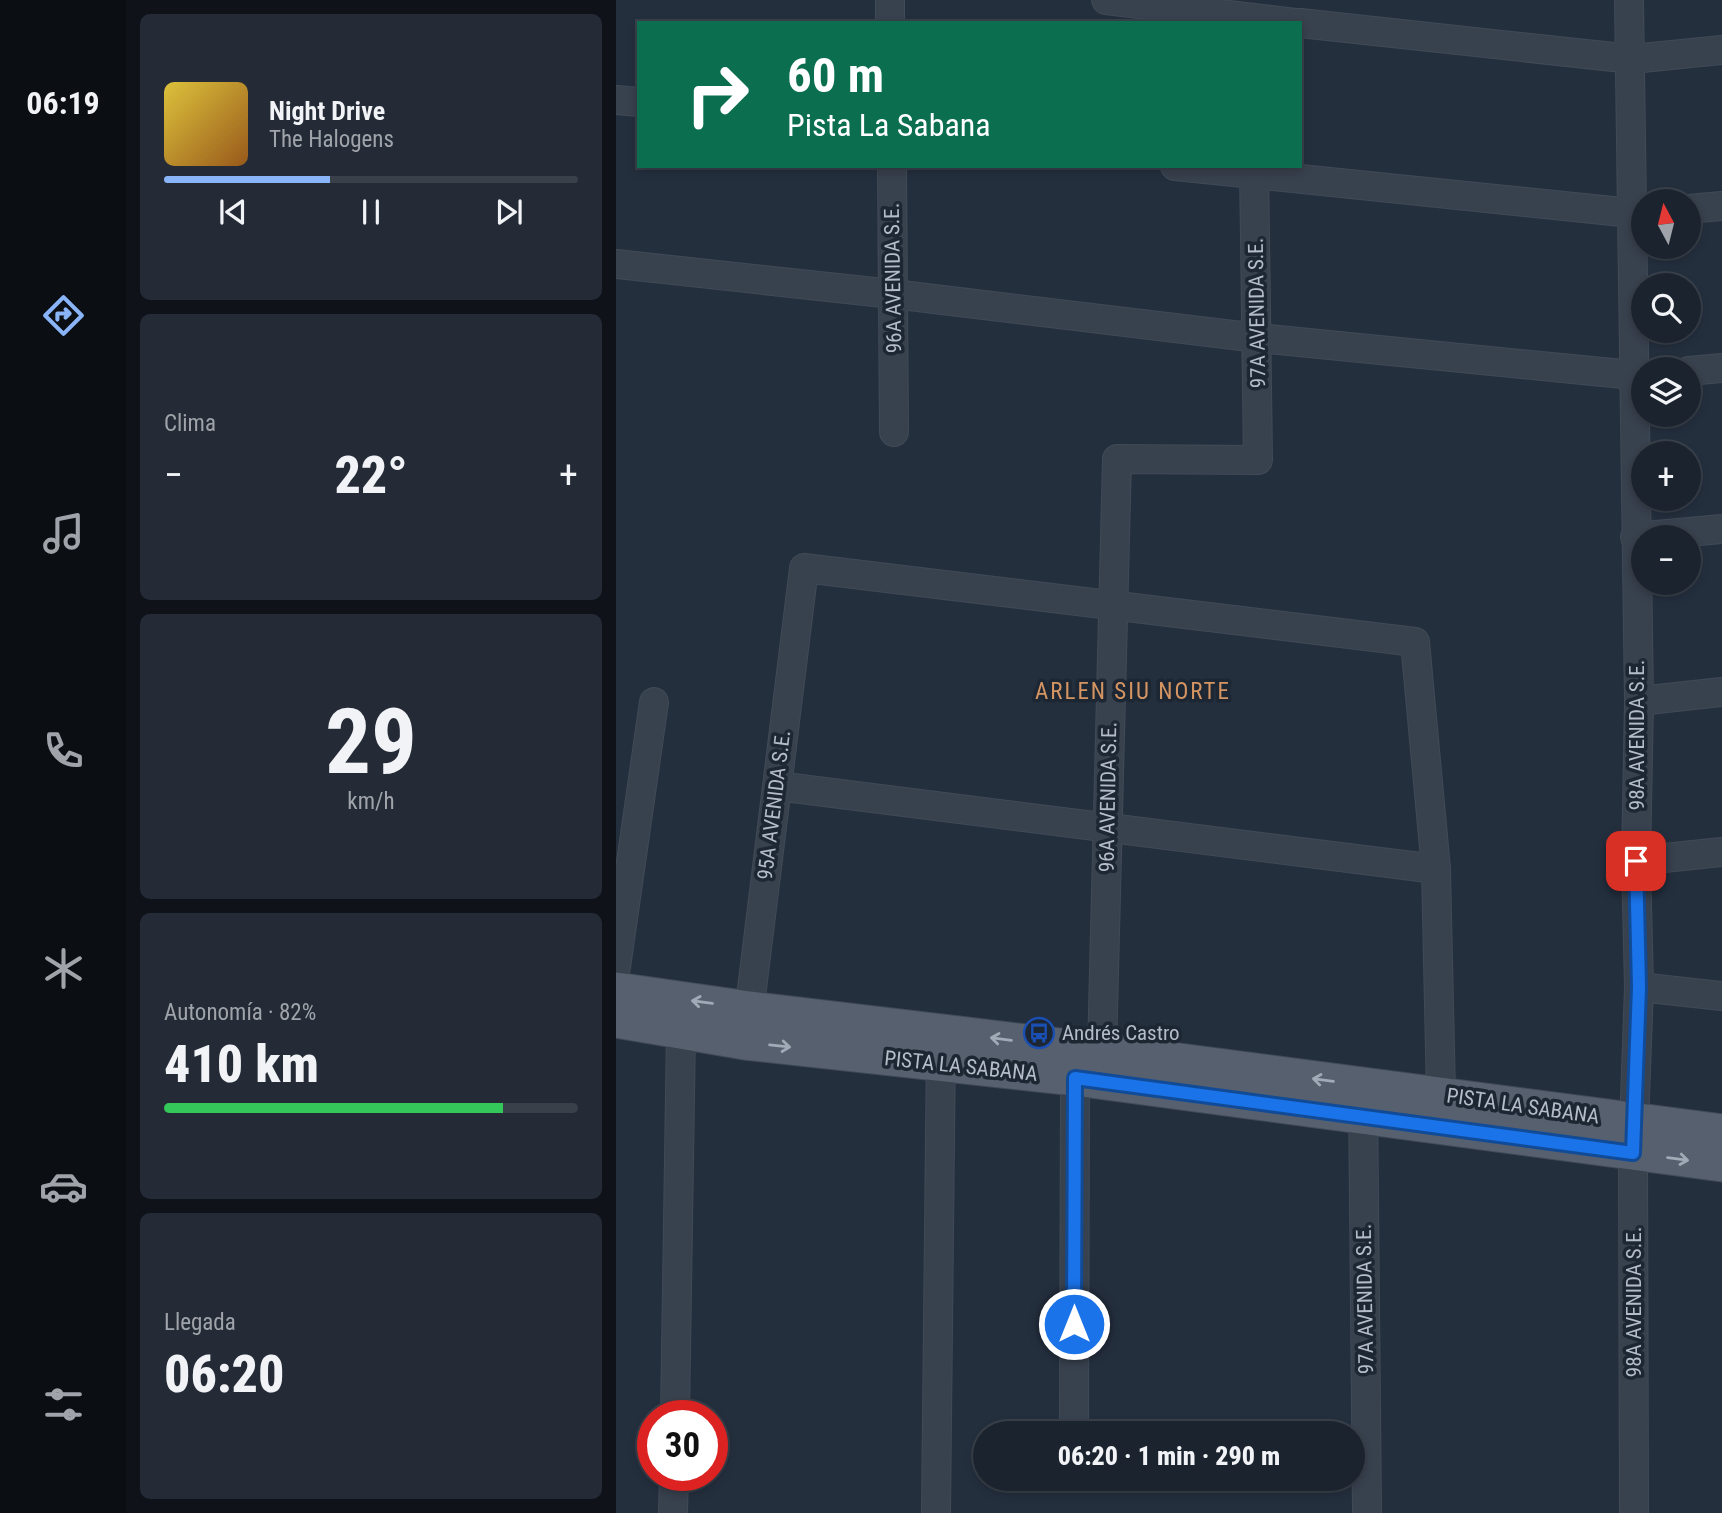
<!DOCTYPE html>
<html lang="es">
<meta charset="utf-8">
<style>
:root{--surface:#1b232e;--page:#242b36;--text:#f1f3f6;--muted:#a0a4aa;--line:#39404a;--accent:#8ab4f8}
body{margin:0;font-family:"Roboto Condensed",sans-serif;background:var(--page);color:var(--text);height:100vh;display:flex;flex-direction:column;font-size:26px;white-space:nowrap}
*{box-sizing:border-box;margin:0}
p{font-size:23px;color:var(--muted)}
.icon{flex:none;width:38px;height:38px;fill:none;stroke:currentColor;stroke-width:2;stroke-linecap:round;stroke-linejoin:round}
.map{position:relative;flex:1;overflow:hidden}
.side{display:flex;flex-direction:column;gap:14px;padding:14px;background:#0f1319;width:490px}
.side>*{flex:none}
.top-card{position:absolute;left:21px;top:21px;width:665px;height:147px;border-radius:0px;box-shadow:0 4px 10px #0003,0 0 0 2px var(--line);background:#0b6e4f;color:#fff;overflow:hidden}
.needle{width:46px;rotate:353deg}
.buttons{position:absolute;left:1015px;top:189px;display:grid;gap:14px}
.buttons a{display:grid;place-items:center;width:70px;height:70px;border-radius:50%;background:var(--surface);box-shadow:0 4px 10px #0003,0 0 0 2px var(--line);font-size:35px}
.speed{position:absolute;left:21px;top:1400px;display:flex;gap:14px;font-size:35px;font-weight:700;text-align:center}
.speed>*{display:grid;place-content:center;width:91px;height:91px;border-radius:50%;background:var(--surface);box-shadow:0 4px 10px #0003,0 0 0 2px var(--line);line-height:1}
.speed .limit{border:10px solid #d22;background:#fff;color:#111}
.pin{position:absolute;display:grid;place-items:center;width:60px;height:60px;color:#fff;margin:-30px;border-radius:14px;box-shadow:0 4px 10px #0006}
.me{position:absolute;width:77px;margin:-38px;rotate:0deg;stroke-linejoin:round;filter:drop-shadow(0 0 5px #0008)}
.turn{display:flex;align-items:center;gap:24px;height:147px;padding:0 35px;font-size:32px}
.turn .icon{width:91px;height:91px;stroke-width:2.5}
.turn b{display:block;font-size:49px;line-height:60px}
.big{font-size:52px;font-weight:800;line-height:1.1}
.side .widget{flex:1;display:flex;flex-direction:column;justify-content:center;gap:10px;min-width:0;padding:0 24px;border-radius:10px;background:var(--page)}
.side .dial{align-items:center;gap:0}
.dial b{font-size:91px;line-height:1}
.song{display:flex;align-items:center;gap:21px}
.cover{width:84px;height:84px;border-radius:10px;background:linear-gradient(135deg,hsl(50 70% 55%),hsl(30 70% 35%))}
.played{height:7px;border-radius:4px;background:linear-gradient(90deg,var(--accent) 40%,var(--line) 40%)}
.keys{display:flex;justify-content:space-around;direction:ltr}
.heat{display:flex;justify-content:space-between;align-items:center;font-size:38px;direction:ltr}
.charge{height:10px;border-radius:5px;background:linear-gradient(90deg,#34c759 82%,var(--line) 0)}
.trip{position:absolute;left:357px;top:1421px;width:392px;height:70px;border-radius:35px;background:var(--surface);box-shadow:0 4px 10px #0003,0 0 0 2px var(--line);font-weight:800;line-height:70px;text-align:center}
main{display:flex;flex:1;min-height:0}
.tab-bar{display:flex;flex-direction:column;width:126px;justify-content:space-around;align-items:center;background:#0b0e12;color:var(--muted)}
.tab-bar .icon{width:49px;height:49px}
.tab-bar .current{color:var(--accent)}
.tab-bar b{font-size:32px;color:var(--text)}
.map>svg:first-child{display:block}
.lines{fill:none;stroke-linecap:round;stroke-linejoin:round}
.minor-casing{stroke:#414a57;stroke-width:30}
.major-casing{stroke:#414a57;stroke-width:37}
.minor{stroke:#38414e;stroke-width:28}
.major{stroke:#56606e;stroke-width:35}
.oneway{stroke:#a1aab7}
.route-casing{stroke:#114b97;stroke-width:18}
.route{stroke:#1a73e8;stroke-width:12}
.labels{text-anchor:middle;stroke-width:7;stroke-linejoin:round;paint-order:stroke}
.street-label{font-size:21px;fill:#b4bcc9;stroke:#1d2633}
.poi-label{font-size:21px;fill:#b4bcc9;stroke:#1d2633;text-anchor:start}
.neighbourhood-label{font-size:23px;letter-spacing:2px;fill:#d59563;stroke:#1d2633}
</style>
<main>
<nav class="tab-bar">
<b>06:19</b>
<svg class="icon current" aria-label="directions" viewBox="0 0 24 24"><path d="M12 3l9 9-9 9-9-9zM9 14v-3h6M13 9l2 2-2 2"/></svg>
<svg class="icon" aria-label="music" viewBox="0 0 24 24"><path d="M9 18V5l10-2v13"/><circle cx="6" cy="18" r="3"/><circle cx="16" cy="16" r="3"/></svg>
<svg class="icon" aria-label="phone" viewBox="0 0 24 24"><path d="M5 4h4l2 5-3 2q2 4 5 5l2-3 5 2v4C11 20 4 13 5 4z"/></svg>
<svg class="icon" aria-label="climate" viewBox="0 0 24 24"><path d="M12 3v18M4 7l16 10M4 17L20 7"/></svg>
<svg class="icon" aria-label="car" viewBox="0 0 24 24"><path d="M5 17H2v-5l4-1 3-4h7l3 4 3 1v5h-3M9 17h6M6 11h13"/><circle cx="7" cy="17" r="2"/><circle cx="17" cy="17" r="2"/></svg>
<svg class="icon" aria-label="filters" viewBox="0 0 24 24"><path d="M4 7h16M4 17h16"/><circle cx="9" cy="7" r="2"/><circle cx="15" cy="17" r="2"/></svg>
</nav>
<section class="side">
<div class="widget">
<div class="song"><i class="cover"></i><div><b>Night Drive</b><p>The Halogens</p></div></div>
<div class="played"></div>
<div class="keys"><svg class="icon" aria-label="previous" viewBox="0 0 24 24"><path d="M18 5L8 12l10 7zM5 5v14"/></svg><svg class="icon" aria-label="pause" viewBox="0 0 24 24"><path d="M8 5v14M16 5v14"/></svg><svg class="icon" aria-label="next" viewBox="0 0 24 24"><path d="M6 5l10 7-10 7zM19 5v14"/></svg></div>
</div>
<div class="widget"><p>Clima</p>
<div class="heat"><a>−</a><b class="big">22°</b><a>+</a></div>
</div>
<div class="widget dial"><b>29</b><p>km/h</p></div>
<div class="widget"><p>Autonomía · 82%</p><b class="big">410 km</b><div class="charge"></div></div>
<div class="widget"><p>Llegada</p><b class="big">06:20</b></div>
</section>
<div class="map">
<svg width="1106" height="1513" viewBox="0 0 1106 1513">
<rect width="100%" height="100%" fill="#242f3e"/>
<g class="lines">
<g class="minor-casing">
<g id="minor">
<path d="M274,0v23"/>
<path d="M490,0l189,23"/>
<path d="M1013,0l10,701 -3,160 3,126 -6,166 1,360"/>
<path d="M684,23l332,36 90,-9"/>
<path d="M0,100l23,2"/>
<path d="M276,166l2,266"/>
<path d="M559,166l457,47 11,-1"/>
<path d="M1073,209l33,-3"/>
<path d="M0,264l277,30 365,44 385,38"/>
<path d="M1073,371l33,-3"/>
<path d="M1019,537l87,-8"/>
<path d="M1023,701l83,-9"/>
<path d="M161,786l659,83"/>
<path d="M1020,861l86,-9"/>
<path d="M0,967l38,-265"/>
<path d="M1023,987l83,9"/>
<path d="M131,1029l57,-461 611,74 21,227 5,226"/>
<path d="M486,1051l15,-592 141,1 -4,-294"/>
<path d="M747,1096l4,417"/>
<path d="M59,1416l6,-385"/>
<path d="M458,1433l1,-355"/>
<path d="M57,1513l1,-38"/>
<path d="M320,1513l5,-470"/>
</g>
</g>
<g class="major-casing">
<g id="major">
<path d="M0,990l133,19 353,42 620,81"/>
<path d="M0,1020l129,22 330,36 647,86"/>
</g>
</g>
<use href="#minor" class="minor"/>
<use href="#major" class="major"/>
</g>
<defs><path id="oneway-shaft" d="M-6 0H5M1.5-3L5.5 0L1.5 3" fill="none" stroke-width="1.6" stroke-linecap="round" stroke-linejoin="round" transform="scale(1.75)"/></defs>
<g class="oneway">
<use href="#oneway-shaft" transform="translate(86 1002) rotate(-172)"/>
<use href="#oneway-shaft" transform="translate(385 1039) rotate(-173)"/>
<use href="#oneway-shaft" transform="translate(164 1046) rotate(6)"/>
<use href="#oneway-shaft" transform="translate(707 1080) rotate(-173)"/>
<use href="#oneway-shaft" transform="translate(1062 1159) rotate(7)"/>
</g>
<g class="lines">
<g class="route-casing">
<path id="route" d="M458,1324l1,-246 558,75 6,-166 -3,-126"/>
</g>
<use href="#route" class="route"/>
</g>
<defs>
<g id="bus-ring" transform="scale(1.575)"><circle r="9.5" fill="#1d2633" stroke="#1a4fb4" stroke-width="1.5"/><path d="M-5-6H5V4H4V6H2V4H-2V6H-4V4H-5ZM-3.5-4V0h7V-4ZM-3.5 1.2v1.5H-2V1.2ZM2 1.2v1.5H3.5V1.2Z" fill="#1a4fb4"/></g>
</defs>
<g fill-rule="evenodd">
<use href="#bus-ring" x="423" y="1033"/>
</g>
<g class="labels">
<g class="street-label">
<text transform="translate(277 278) rotate(-91)" y="7">96A AVENIDA S.E.</text>
<text transform="translate(641 313) rotate(-91)" y="7">97A AVENIDA S.E.</text>
<text transform="translate(1021 735) rotate(-90)" y="7">98A AVENIDA S.E.</text>
<text transform="translate(492 797) rotate(-89)" y="7">96A AVENIDA S.E.</text>
<text transform="translate(158 805) rotate(-83)" y="7">95A AVENIDA S.E.</text>
<text transform="translate(345 1066) rotate(6)" y="7">PISTA LA SABANA</text>
<text transform="translate(907 1106) rotate(8)" y="7">PISTA LA SABANA</text>
<text transform="translate(749 1299) rotate(-91)" y="7">97A AVENIDA S.E.</text>
<text transform="translate(1018 1302) rotate(-90)" y="7">98A AVENIDA S.E.</text>
</g>
<g class="poi-label">
<text x="446" y="1040">Andrés Castro</text>
</g>
<g class="neighbourhood-label">
<text x="517" y="699">ARLEN SIU NORTE</text>
</g>
</g>
</svg>
<div class="buttons">
<a><svg class="needle" viewBox="-14 -14 28 28"><path d="M0-13l5 13h-10z" fill="#e53935"/><path d="M0 13l5-13h-10z" fill="#a0a4aa"/></svg></a>
<a><svg class="icon" aria-label="search" viewBox="0 0 24 24"><circle cx="10" cy="10" r="6"/><path d="M15 15l6 6"/></svg></a>
<a><svg class="icon" aria-label="layers" viewBox="0 0 24 24"><path d="M12 4l9 5-9 5-9-5zM3 14l9 5 9-5"/></svg></a>
<a>+</a>
<a>−</a>
</div>
<div class="speed"><div class="limit">30</div></div>
<div class="pin" style="left:1020px;top:861px;background:#d93025"><svg class="icon" aria-label="arrive" viewBox="0 0 24 24"><path d="M6 21V4h12l-3 4 3 4H6"/></svg></div>
<svg class="me" style="left:458px;top:1324px" viewBox="-20 -20 40 40"><circle r="17" fill="#1a73e8" stroke="#fff" stroke-width="3"/><path d="M0-11L8 9 0 5-8 9z" fill="#fff"/></svg>
<div class="trip">06:20 · 1 min · 290 m</div>
<div class="top-card">
<div class="turn"><svg class="icon" aria-label="right" viewBox="0 0 24 24"><path d="M7 20v-9h11M14 6l5 5-5 5"/></svg><div><b>60 m</b>Pista La Sabana</div></div>
</div>
</div>
</main>
